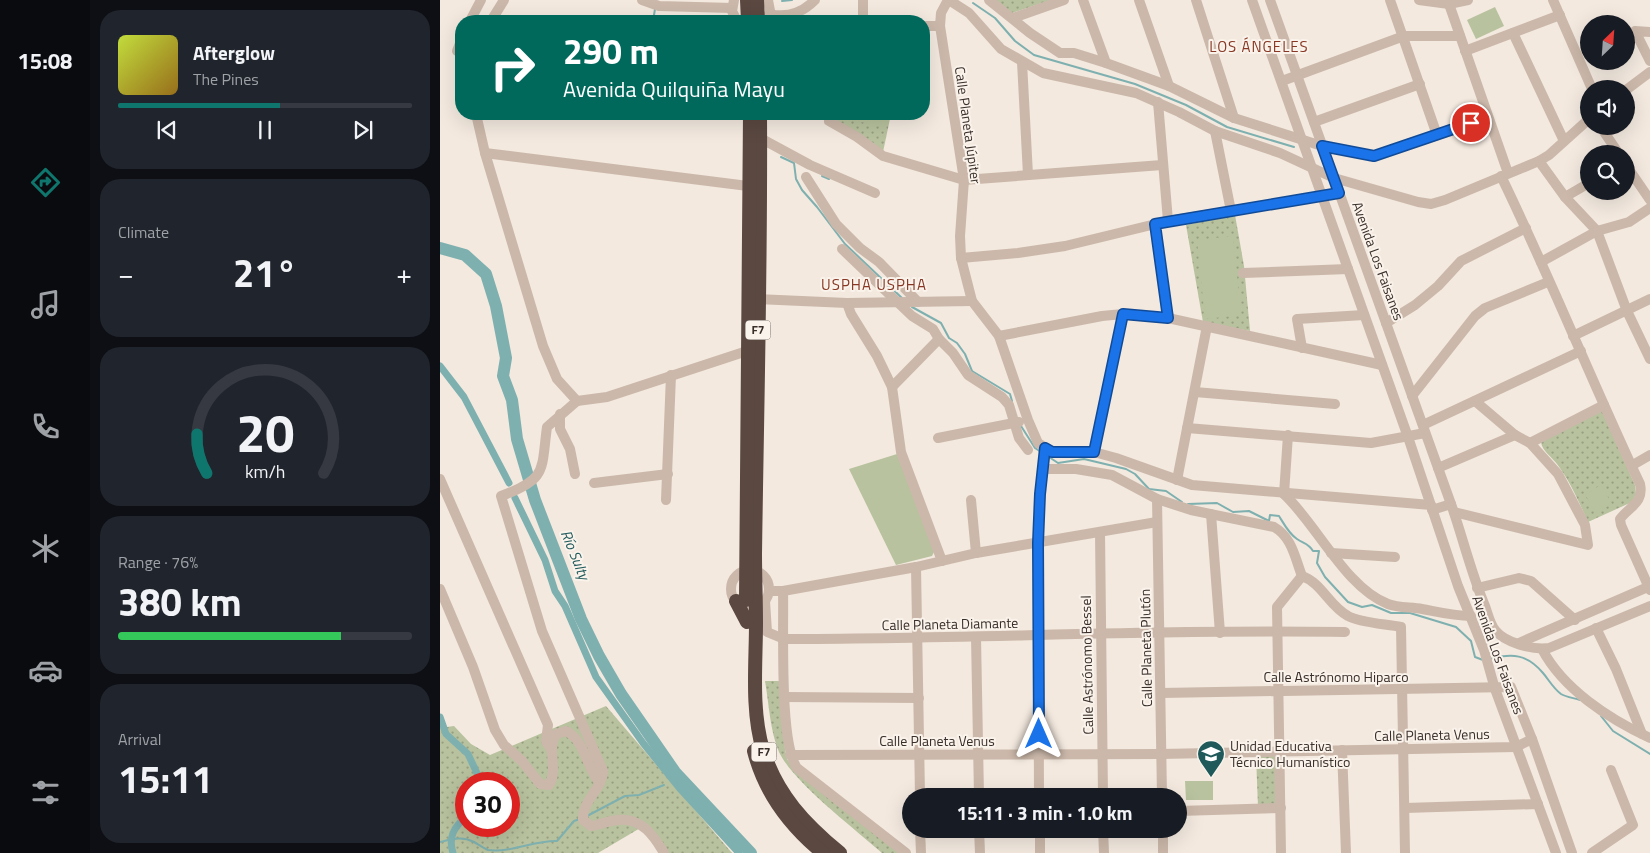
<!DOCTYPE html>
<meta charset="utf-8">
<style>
:root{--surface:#171b24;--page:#20242c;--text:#f1f3f6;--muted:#9ea1a6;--line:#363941;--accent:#0f766e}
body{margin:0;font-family:"Titillium Web",sans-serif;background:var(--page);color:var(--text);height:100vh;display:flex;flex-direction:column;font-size:19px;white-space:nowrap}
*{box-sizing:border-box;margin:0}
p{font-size:16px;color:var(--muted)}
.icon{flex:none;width:28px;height:28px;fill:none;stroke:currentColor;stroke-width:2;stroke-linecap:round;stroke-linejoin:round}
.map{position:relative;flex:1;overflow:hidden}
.side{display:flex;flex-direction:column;gap:10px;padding:10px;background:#0d0f14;width:350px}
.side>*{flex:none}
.top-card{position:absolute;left:15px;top:15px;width:475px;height:105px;border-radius:20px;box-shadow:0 5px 20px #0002;background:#00695c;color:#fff;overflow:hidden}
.needle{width:32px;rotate:25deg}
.buttons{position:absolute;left:1140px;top:15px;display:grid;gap:10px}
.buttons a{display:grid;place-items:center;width:55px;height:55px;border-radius:50%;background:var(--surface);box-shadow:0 5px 20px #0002;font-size:25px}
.speed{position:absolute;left:15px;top:772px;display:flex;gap:10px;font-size:25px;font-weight:700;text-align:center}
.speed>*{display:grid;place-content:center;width:65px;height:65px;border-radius:50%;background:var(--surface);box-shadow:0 5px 20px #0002;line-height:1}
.speed .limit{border:8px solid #d22;background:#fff;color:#111}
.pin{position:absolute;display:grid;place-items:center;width:42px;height:42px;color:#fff;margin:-21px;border:2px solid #fff;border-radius:50%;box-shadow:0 1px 5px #0007}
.me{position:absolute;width:55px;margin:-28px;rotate:0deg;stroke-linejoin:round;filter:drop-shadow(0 0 4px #0008)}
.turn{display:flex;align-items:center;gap:18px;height:105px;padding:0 25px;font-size:22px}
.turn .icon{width:65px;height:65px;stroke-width:2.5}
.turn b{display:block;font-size:35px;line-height:42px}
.big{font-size:38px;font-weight:700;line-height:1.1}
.side .card{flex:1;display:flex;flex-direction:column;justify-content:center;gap:8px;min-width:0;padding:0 18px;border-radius:20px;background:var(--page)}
.side .dial{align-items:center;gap:0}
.dial svg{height:130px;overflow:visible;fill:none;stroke:var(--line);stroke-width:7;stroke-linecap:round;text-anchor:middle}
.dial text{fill:var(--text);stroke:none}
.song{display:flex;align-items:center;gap:15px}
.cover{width:60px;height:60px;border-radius:8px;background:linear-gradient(135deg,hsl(70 70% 55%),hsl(40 70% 35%))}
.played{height:5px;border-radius:2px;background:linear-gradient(90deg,var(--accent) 55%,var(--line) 55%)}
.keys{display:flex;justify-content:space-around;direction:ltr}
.heat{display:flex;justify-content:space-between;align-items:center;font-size:28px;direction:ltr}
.charge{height:8px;border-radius:4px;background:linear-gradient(90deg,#34c759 76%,var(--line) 0)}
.trip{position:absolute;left:462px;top:788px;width:285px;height:50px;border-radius:25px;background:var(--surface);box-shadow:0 5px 20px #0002;font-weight:700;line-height:50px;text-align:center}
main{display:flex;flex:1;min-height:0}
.dock{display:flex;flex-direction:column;width:90px;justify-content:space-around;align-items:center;background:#090b0e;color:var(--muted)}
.dock .icon{width:35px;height:35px}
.dock .current{color:var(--accent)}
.dock b{font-size:22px;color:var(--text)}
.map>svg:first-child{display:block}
.grass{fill:url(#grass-dots);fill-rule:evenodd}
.pitch{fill:#b8c29e}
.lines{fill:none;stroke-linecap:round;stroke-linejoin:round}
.stream{stroke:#7eb0b0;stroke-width:2}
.canal{stroke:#7eb0b0;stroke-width:7}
.river{stroke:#7eb0b0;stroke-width:12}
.minor{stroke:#cbb8aa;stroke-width:10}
.highway{stroke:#5a4841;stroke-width:14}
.route-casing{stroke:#114b97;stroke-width:12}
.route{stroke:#1a73e8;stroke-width:9}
.labels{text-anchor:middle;stroke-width:4;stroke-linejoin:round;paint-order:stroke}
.shield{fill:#faf3eb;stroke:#736964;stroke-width:1}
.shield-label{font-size:12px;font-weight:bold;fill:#392e2a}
.street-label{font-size:14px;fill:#392e2a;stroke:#faf3eb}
.poi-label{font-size:14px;fill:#392e2a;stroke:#faf3eb;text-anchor:start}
.neighbourhood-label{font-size:15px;letter-spacing:1px;fill:#873723;stroke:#faf3eb}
.water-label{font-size:15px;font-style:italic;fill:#1f595a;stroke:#faf3eb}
</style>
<main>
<nav class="dock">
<b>15:08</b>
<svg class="icon current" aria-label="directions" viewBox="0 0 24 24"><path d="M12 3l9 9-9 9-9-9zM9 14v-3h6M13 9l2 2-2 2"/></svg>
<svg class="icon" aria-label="music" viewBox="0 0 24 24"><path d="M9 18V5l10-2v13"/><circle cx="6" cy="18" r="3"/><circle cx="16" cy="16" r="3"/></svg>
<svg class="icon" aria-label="phone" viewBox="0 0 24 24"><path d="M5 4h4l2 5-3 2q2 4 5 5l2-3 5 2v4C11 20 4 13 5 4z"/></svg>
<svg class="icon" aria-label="climate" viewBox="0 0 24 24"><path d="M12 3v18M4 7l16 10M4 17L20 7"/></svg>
<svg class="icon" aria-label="car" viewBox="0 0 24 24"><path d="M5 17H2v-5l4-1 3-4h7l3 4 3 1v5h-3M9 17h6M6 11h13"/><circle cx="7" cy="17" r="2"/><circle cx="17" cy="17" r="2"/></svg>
<svg class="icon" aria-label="filters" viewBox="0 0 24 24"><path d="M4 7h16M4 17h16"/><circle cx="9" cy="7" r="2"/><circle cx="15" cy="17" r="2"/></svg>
</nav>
<section class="side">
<div class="card">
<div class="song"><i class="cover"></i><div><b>Afterglow</b><p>The Pines</p></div></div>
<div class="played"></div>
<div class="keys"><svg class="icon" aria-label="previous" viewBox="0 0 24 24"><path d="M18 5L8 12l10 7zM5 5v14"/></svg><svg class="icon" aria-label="pause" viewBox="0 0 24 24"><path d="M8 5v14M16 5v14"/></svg><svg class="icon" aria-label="next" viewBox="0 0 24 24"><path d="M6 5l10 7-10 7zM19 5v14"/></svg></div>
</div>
<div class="card"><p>Climate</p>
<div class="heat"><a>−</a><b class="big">21°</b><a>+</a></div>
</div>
<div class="card dial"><svg viewBox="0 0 100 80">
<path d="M14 69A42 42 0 1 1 86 69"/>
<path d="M14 69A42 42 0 0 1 8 45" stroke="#0f766e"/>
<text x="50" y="56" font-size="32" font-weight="700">20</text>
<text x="50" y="72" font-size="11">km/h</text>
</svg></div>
<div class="card"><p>Range · 76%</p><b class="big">380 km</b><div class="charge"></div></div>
<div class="card"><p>Arrival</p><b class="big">15:11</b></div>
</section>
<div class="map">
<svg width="1210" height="853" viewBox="0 0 1210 853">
<defs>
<pattern id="grass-dots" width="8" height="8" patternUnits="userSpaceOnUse" patternTransform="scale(1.25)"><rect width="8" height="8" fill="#b8c29e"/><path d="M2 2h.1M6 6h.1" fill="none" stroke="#979e81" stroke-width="1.8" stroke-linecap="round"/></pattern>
</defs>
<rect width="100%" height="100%" fill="#f3e9df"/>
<g class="grass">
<path d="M556,0h55l-39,13z"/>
<path d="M397,114h54l-8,38 -48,-33z"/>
<path d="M795,215l9,51 6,65 -47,-9 -17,-97z"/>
<path d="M1162,411l33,74 1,9 -4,8 -44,20c-9,-20 -18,-41 -31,-58 -5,-7 -15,-13 -16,-22z"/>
<path d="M325,681h16l4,68 2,10 7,9 107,85h-19c-27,-24 -89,-71 -103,-101 -9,-21 -10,-48 -14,-71z"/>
<path d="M166,706l126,147h-65l-20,-29 -49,29h-158v-125l14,-2 17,18 19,11zM26,784h43v42h-43z"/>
<path d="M835,754l2,51 -19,1 -2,-50z"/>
</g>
<g class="pitch">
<path d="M1055,7l9,19 -28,13 -9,-19z"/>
<path d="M404,114h43l-3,13 -41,-9z"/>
<path d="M793,236l8,79 -36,4 -8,-79z"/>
<path d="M457,454l37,98 -2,4 -36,9 -47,-96z"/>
<path d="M1161,485l11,19 -17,9 -10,-19z"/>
<path d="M745,781h28v19h-27z"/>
</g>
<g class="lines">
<g class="stream">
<path d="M342,1l10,-1"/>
<path d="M533,3l22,15 20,23 19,14 101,29 51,21 41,22 67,20"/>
<path d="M213,21l2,-12"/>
<path d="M341,157l13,6 2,16 6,11 15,17 28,37 58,55"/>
<path d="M382,176l7,3"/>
<path d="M472,307l29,16 8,15 8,5 8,11 7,17 38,23 2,7"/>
<path d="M581,426l14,22 6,4"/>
<path d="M609,457l9,6 26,-4 42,10 9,5 14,15 17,2 16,11"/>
<path d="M748,504l29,-1 16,9 16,-1 20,10 1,-6 9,1c5,8 10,18 18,23 7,5 11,4 16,12h6l-2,12 8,14 23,25 14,5 10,-2 19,8h19l46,14 15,14 4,16 8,3"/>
<path d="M1050,659c22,-6 37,-5 53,14 6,7 10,15 18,21 5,3 13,4 19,6"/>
<path d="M1161,716l12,15 37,23"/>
<path d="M239,776h1"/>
<path d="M147,816l38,-20 14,-1 25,-10"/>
<path d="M0,842c13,-3 22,-6 34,0 4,2 9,6 14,8 24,3 47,-10 69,-9l17,-20 6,-2"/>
</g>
<g class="canal">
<path d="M0,366l24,31 45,86"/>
<path d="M75,498l30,62 10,31 10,15 31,71 47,66 38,47 58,63"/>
<path d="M0,717l6,17 22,20 14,30"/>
<path d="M13,853c-5,-16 1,-26 13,-36"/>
<path d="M310,853l1,-1"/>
</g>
<path class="river" d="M0,248l25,7 21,19 10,32 10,52 -3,18 9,24 5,39 18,61 46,119 18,37 22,38 54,78 76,81"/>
<g class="minor">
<path d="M202,0l17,6 73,2"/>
<path d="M294,0l-2,11 5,10"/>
<path d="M423,0v21"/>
<path d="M508,0l-7,13 -1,13 24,154 -4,56 1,22 11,43 27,35 29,84 10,23 14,9h42l22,6 76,27 239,20"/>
<path d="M509,0l20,13 32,36 42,24 93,20 43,19 36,19 65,22 54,25 84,24 13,2 14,-4 94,-39 10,-6 40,-36"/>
<path d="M549,0l41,33 30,20h14l32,10 63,23 65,32 88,28 52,10 114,-38"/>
<path d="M643,0l23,63"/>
<path d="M699,0l30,86"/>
<path d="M756,0l38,118"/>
<path d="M812,0l156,437 50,149 26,64 11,39 61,164"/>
<path d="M830,0l181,504c12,34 20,69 34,102 3,8 5,18 10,24 10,13 38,20 54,18l101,-42"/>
<path d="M950,0l47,135"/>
<path d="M979,0l30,4 19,-4"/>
<path d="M1113,0l39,89"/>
<path d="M1009,4l59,169"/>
<path d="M330,14c17,4 32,-1 45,-14"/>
<path d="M573,18l51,-18"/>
<path d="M30,21l11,-21"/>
<path d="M51,21l13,-21"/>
<path d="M326,21l4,-10 -2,-11"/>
<path d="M484,26h16"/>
<path d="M1210,32l-15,-1 15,30"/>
<path d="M1073,33l51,108"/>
<path d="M17,51l4,-10"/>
<path d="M1025,51l95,-36"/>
<path d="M582,62l6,113"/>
<path d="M842,81l122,-45h56"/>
<path d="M1186,90l24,-18"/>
<path d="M718,102l10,119"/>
<path d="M36,114l9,39 58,193 14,33 20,22"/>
<path d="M392,114l-3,7 28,16 26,19 81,24 198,-15"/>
<path d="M874,122l106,-38"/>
<path d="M1160,126l19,28"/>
<path d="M775,131l16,80"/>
<path d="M320,138l50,27 65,28"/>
<path d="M45,153l263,33"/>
<path d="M1099,161l26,36 32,34 30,80 23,48"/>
<path d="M1186,165l24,35"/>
<path d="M1061,176c49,101 91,206 139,308 4,19 -10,22 -20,35l1,6 29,65"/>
<path d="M366,177l30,47 24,24 19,14 39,40"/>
<path d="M1125,197l24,-14"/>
<path d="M715,224l13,94"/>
<path d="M402,249l70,67 21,13 6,10 14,14 15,22 34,22 7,8 10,33 9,12"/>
<path d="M521,258l57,-5 47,-7 103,-25 171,-28"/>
<path d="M1101,262l56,-31 32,-9 21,-14"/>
<path d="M803,273l105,-4"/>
<path d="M318,299l89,4 125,-2"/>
<path d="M407,303l4,11 26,42 15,31 9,65 41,109"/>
<path d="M946,323l29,-18 23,-19 23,-25 65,-33"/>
<path d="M559,336l103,-20 21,-2 45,4 214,47"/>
<path d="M1133,336l77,-37"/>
<path d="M862,348l-5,-29 67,-4"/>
<path d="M452,387l47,-48"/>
<path d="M755,392l140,12"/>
<path d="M972,396l63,-80 10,-8 63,-26"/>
<path d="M120,414v15l10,20 5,25"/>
<path d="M983,425l158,-74"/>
<path d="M747,428l184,15 54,-10"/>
<path d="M498,438l81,-16"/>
<path d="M1090,443l74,-38"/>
<path d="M654,452l29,-138"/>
<path d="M1191,466l19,-11"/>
<path d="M998,468l77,-33"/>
<path d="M602,469h34l36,6 45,24 34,11 83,17c18,10 21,31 28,49 20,7 27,30 46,40 12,7 39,8 53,11l4,226"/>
<path d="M0,479l108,246 -2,16 5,8"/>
<path d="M737,480l30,-154"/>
<path d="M154,483l74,-9"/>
<path d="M844,494c33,31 62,94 104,110 10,4 23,3 34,5 16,3 31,7 49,7"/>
<path d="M844,494l4,-59"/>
<path d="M717,499l5,297"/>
<path d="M226,500l5,-125"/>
<path d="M531,500l5,53"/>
<path d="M992,510l19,-6"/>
<path d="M1014,512l134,33 -3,-20 -27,-51 -28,-31 -15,-8 -40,-34"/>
<path d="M771,514l9,119"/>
<path d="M660,532l3,264"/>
<path d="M891,553l64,4"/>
<path d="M476,567l4,229"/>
<circle cx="310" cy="589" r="19"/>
<path d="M1037,588l42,-10 12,3 44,39"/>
<path d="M0,589l33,78 22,63 9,15 18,16 18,23 9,1c10,-16 -3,-35 7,-51l10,-3c19,9 21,38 34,52"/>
<path d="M329,591h14l133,-24 60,-14 181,-31"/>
<path d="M343,591c1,37 -4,151 14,177l109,85"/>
<path d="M325,601l2,31 17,7c187,0 374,-10 561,-7"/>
<path d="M1156,628l20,41 26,65"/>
<path d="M536,637l3,159"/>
<path d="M1079,643l131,-57"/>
<path d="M1102,649c21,40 67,70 108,89"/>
<path d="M721,693l350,-6 21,52 40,114"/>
<path d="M345,697l134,1"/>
<path d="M902,750l4,103"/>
<path d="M350,755l371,-1 355,-7 16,-8"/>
<path d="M599,796l-1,-253 2,-49 5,-46"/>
<path d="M965,808l133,-4"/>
<path d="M739,811l102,-3"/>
<path d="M480,829l1,24"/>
<path d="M539,829l1,24"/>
<path d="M600,829v24"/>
<path d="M663,829l1,24"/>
<path d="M723,829v24"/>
<path d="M224,853c-10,-17 -22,-35 -45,-33 -10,0 -18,5 -28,6l-8,-6c-1,-20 19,-30 20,-49l-61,-140 -41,-135c47,-17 40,-26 46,-69l30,-26 30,-4 140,-46"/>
<path d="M841,853l-4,-246 25,-31"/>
<path d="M1152,853l41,-28 -22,-55"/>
</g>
<g class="highway">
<path d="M307,0l1,21"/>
<path d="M317,0l1,21"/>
<path d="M320,114c1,146 -3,293 -5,440 0,23 1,46 1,69 0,41 -5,87 7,127 14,45 42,74 77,103"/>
<path d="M306,600l4,-486"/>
<path d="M296,601l11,21"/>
<path d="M314,751c11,43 36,75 69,102"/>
</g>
</g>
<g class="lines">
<g class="route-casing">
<path id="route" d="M599,734l-1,-191 2,-49 5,-46 7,4h42l29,-138 45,4 -13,-94 184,-31 -17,-47 52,10 97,-33"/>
</g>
<use href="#route" class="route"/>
</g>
<defs>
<g id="school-pin" transform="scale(1.4375)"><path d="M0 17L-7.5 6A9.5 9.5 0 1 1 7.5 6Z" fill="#1f595a" stroke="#faf3eb"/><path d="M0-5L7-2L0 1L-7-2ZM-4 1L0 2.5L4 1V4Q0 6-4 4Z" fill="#fff"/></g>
</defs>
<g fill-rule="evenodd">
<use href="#school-pin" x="771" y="754"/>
</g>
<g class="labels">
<g class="shield">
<rect x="305.5" y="320.5" width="25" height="19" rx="4"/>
<rect x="311.5" y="742.5" width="25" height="19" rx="4"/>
</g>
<g class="shield-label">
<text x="318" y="334">F7</text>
<text x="324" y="756">F7</text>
</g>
<g class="street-label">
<text transform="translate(528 125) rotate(82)" y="5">Calle Planeta Júpiter</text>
<text transform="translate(938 261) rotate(70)" y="5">Avenida Los Faisanes</text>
<text transform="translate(510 624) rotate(-1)" y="5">Calle Planeta Diamante</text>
<text transform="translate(706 648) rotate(-91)" y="5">Calle Planeta Plutón</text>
<text transform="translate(1058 655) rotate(70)" y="5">Avenida Los Faisanes</text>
<text transform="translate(647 665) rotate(-91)" y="5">Calle Astrónomo Bessel</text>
<text x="896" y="682">Calle Astrónomo Hiparco</text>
<text transform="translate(992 735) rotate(-1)" y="5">Calle Planeta Venus</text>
<text x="497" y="746">Calle Planeta Venus</text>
</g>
<g class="poi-label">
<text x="790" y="751">Unidad Educativa<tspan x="790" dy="16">Técnico Humanístico</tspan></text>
</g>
<g class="neighbourhood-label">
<text x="819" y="52">LOS ÁNGELES</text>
<text x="434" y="290">USPHA USPHA</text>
</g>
<g class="water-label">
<text transform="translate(135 555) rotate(68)" y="5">Río Sulty</text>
</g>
</g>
</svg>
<div class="buttons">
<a><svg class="needle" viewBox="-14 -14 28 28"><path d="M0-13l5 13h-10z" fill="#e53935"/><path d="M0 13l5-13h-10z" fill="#9ea1a6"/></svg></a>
<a><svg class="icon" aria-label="sound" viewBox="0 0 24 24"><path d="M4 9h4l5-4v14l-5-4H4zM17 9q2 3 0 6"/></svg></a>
<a><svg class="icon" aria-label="search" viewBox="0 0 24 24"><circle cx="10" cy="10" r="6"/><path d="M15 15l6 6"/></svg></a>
</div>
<div class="speed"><div class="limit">30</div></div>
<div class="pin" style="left:1031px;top:123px;background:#d93025"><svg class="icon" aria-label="arrive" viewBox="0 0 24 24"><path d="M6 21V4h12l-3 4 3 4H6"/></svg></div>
<svg class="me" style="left:599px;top:734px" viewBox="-20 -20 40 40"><path d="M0-17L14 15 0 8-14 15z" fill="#1a73e8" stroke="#fff" stroke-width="4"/></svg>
<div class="trip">15:11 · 3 min · 1.0 km</div>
<div class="top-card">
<div class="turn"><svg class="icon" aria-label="right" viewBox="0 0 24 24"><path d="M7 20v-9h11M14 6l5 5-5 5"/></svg><div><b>290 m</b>Avenida Quilquiña Mayu</div></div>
</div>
</div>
</main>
